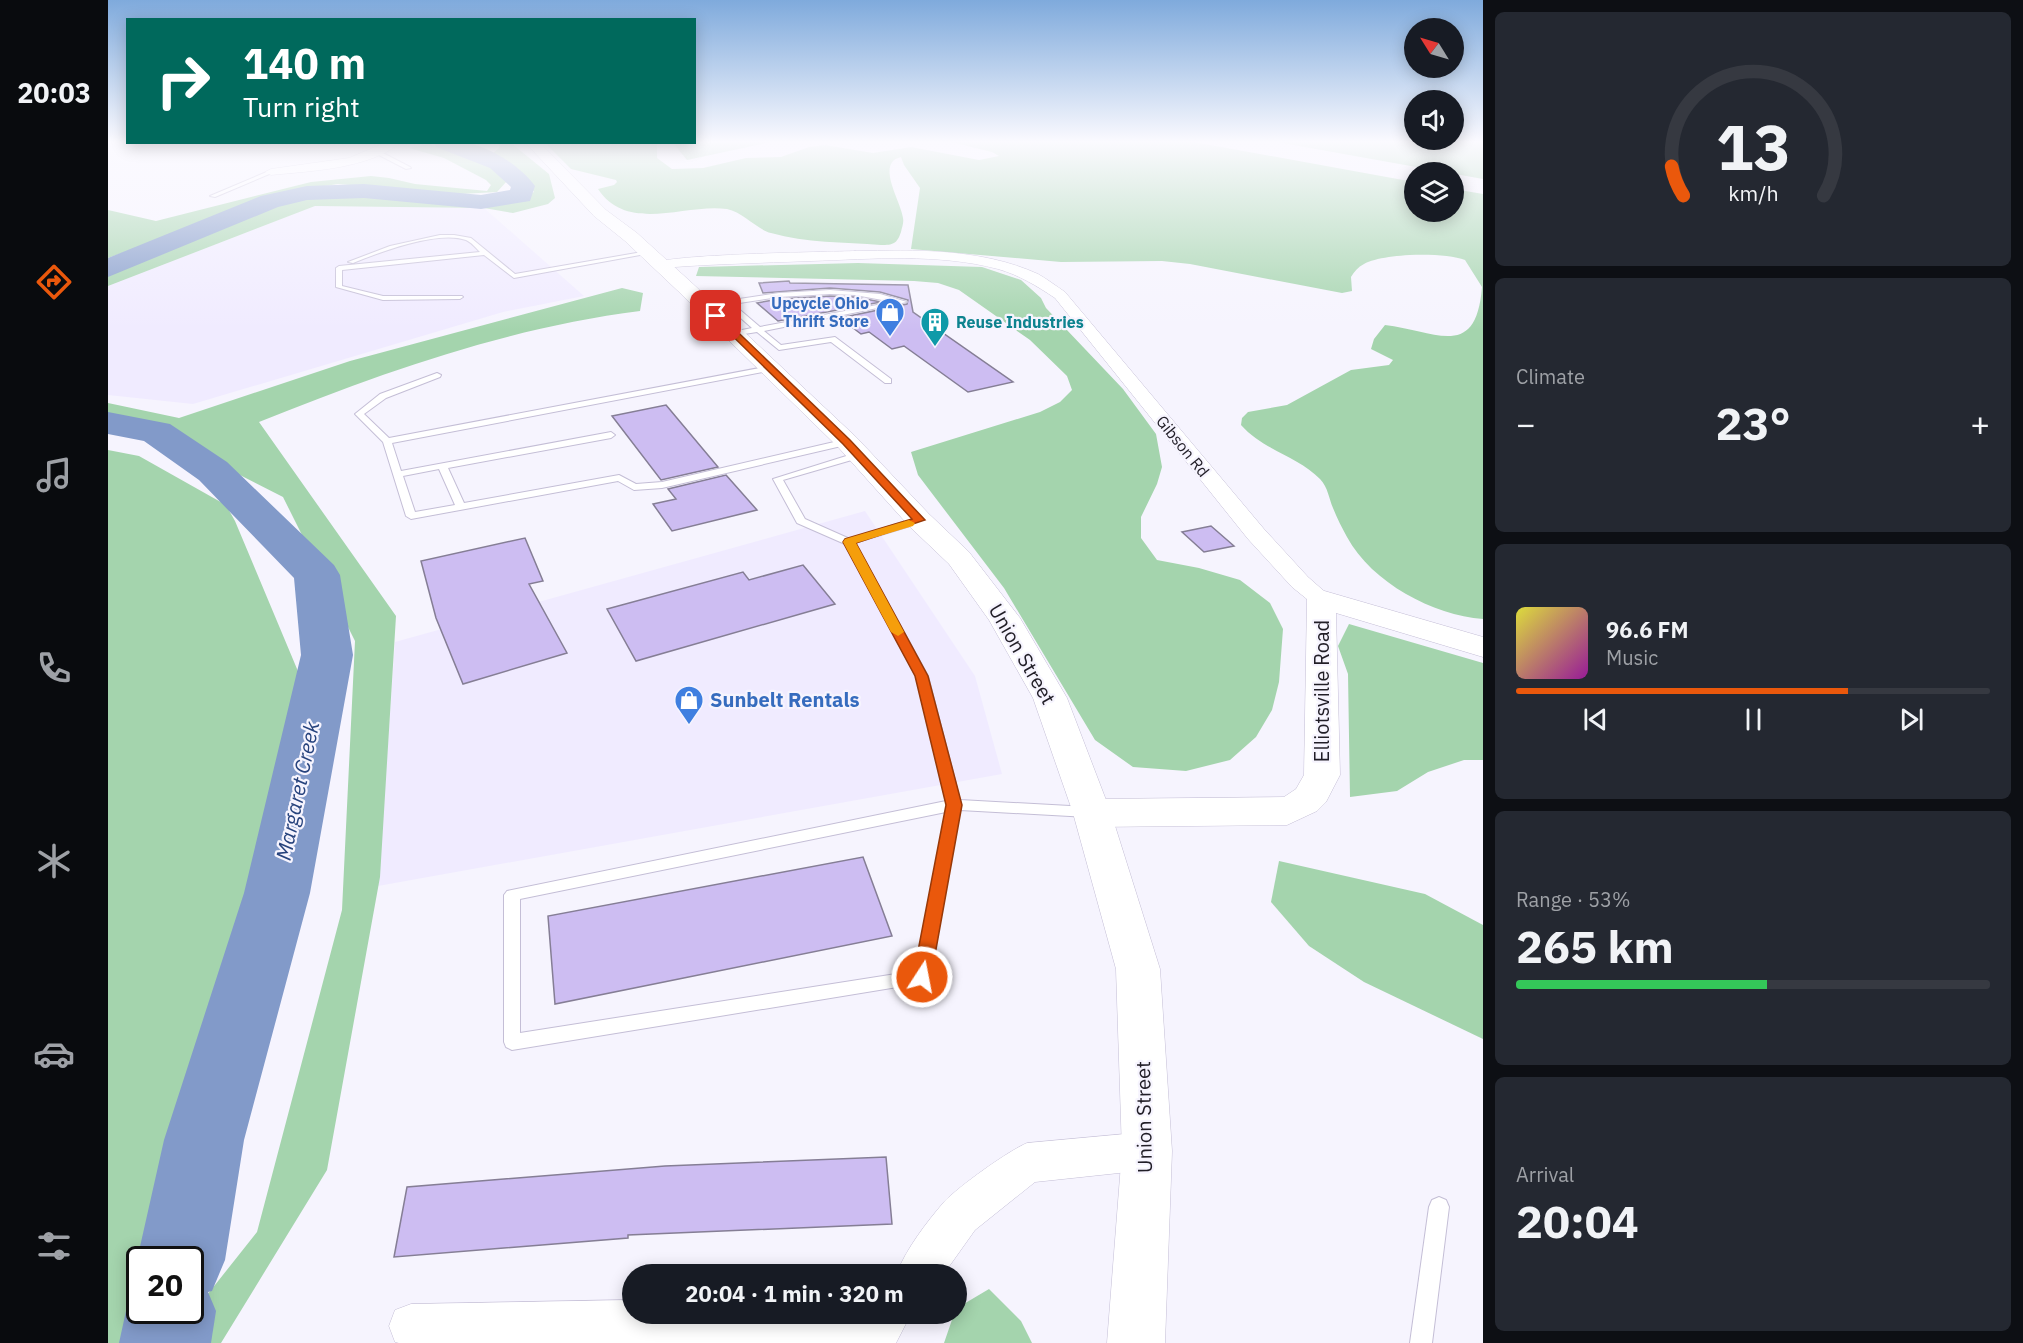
<!DOCTYPE html>
<meta charset="utf-8">
<style>
:root{--surface:#171b24;--page:#242831;--text:#f1f3f6;--muted:#9ea1a6;--line:#363941;--accent:#ea580c}
body{margin:0;font-family:"IBM Plex Sans",sans-serif;background:var(--page);color:var(--text);height:100vh;display:flex;flex-direction:column;font-size:22px;white-space:nowrap}
*{box-sizing:border-box;margin:0}
p{font-size:20px;color:var(--muted)}
.icon{flex:none;width:33px;height:33px;fill:none;stroke:currentColor;stroke-width:2;stroke-linecap:round;stroke-linejoin:round}
.map{position:relative;flex:1;overflow:hidden}
.drawer{display:flex;flex-direction:column;gap:12px;padding:12px;background:#0d0f14;width:540px}
.drawer>*{flex:none}
.top-card{position:absolute;left:18px;top:18px;width:570px;height:126px;border-radius:0px;box-shadow:0 3px 15px #0003;background:#00695c;color:#fff;overflow:hidden}
.needle{width:39px;rotate:307deg}
.buttons{position:absolute;left:1296px;top:18px;display:grid;gap:12px}
.buttons a{display:grid;place-items:center;width:60px;height:60px;border-radius:50%;background:var(--surface);box-shadow:0 3px 15px #0003;font-size:30px}
.speed{position:absolute;left:18px;top:1246px;display:flex;gap:12px;font-size:30px;font-weight:700;text-align:center}
.speed>*{display:grid;place-content:center;width:78px;height:78px;border-radius:50%;background:var(--surface);box-shadow:0 3px 15px #0003;line-height:1}
.speed .limit{border:3px solid #111;border-radius:9px;background:#fff;color:#111}
.pin{position:absolute;display:grid;place-items:center;width:51px;height:51px;color:#fff;margin:-26px;border-radius:12px;box-shadow:0 3px 9px #0006}
.me{position:absolute;width:66px;margin:-33px;rotate:11deg;stroke-linejoin:round;filter:drop-shadow(0 0 4px #0008)}
.turn{display:flex;align-items:center;gap:21px;height:126px;padding:0 18px;font-size:27px}
.turn .icon{width:78px;height:78px;stroke-width:2.5}
.turn b{display:block;font-size:42px;line-height:51px}
.big{font-size:45px;font-weight:800;line-height:1.1}
.drawer .widget{flex:1;display:flex;flex-direction:column;justify-content:center;gap:9px;min-width:0;padding:0 21px;border-radius:9px;background:var(--page)}
.drawer .dial{align-items:center;gap:0}
.dial svg{height:156px;overflow:visible;fill:none;stroke:var(--line);stroke-width:7;stroke-linecap:round;text-anchor:middle}
.dial text{fill:var(--text);stroke:none}
.song{display:flex;align-items:center;gap:18px}
.cover{width:72px;height:72px;border-radius:9px;background:linear-gradient(135deg,hsl(60 70% 55%),hsl(300 70% 35%))}
.played{height:6px;border-radius:3px;background:linear-gradient(90deg,var(--accent) 70%,var(--line) 70%)}
.keys{display:flex;justify-content:space-around;direction:ltr}
.heat{display:flex;justify-content:space-between;align-items:center;font-size:33px;direction:ltr}
.charge{height:9px;border-radius:4px;background:linear-gradient(90deg,#34c759 53%,var(--line) 0)}
.trip{position:absolute;left:514px;top:1264px;width:345px;height:60px;border-radius:30px;background:var(--surface);box-shadow:0 3px 15px #0003;font-weight:800;line-height:60px;text-align:center}
main{display:flex;flex:1;min-height:0}
.tabs{display:flex;flex-direction:column;width:108px;justify-content:space-around;align-items:center;background:#090b0e;color:var(--muted)}
.tabs .icon{width:42px;height:42px}
.tabs .current{color:var(--accent)}
.tabs b{font-size:27px;color:var(--text)}
.map>svg:first-child{display:block}
.built{fill:#f0ebff}
.forest{fill:#a4d4ad}
.lines{fill:none;stroke-linecap:round;stroke-linejoin:round}
.river{fill:#829ac9;fill-rule:evenodd}
.building{fill:#cdbdf2;stroke:#857e95;stroke-width:1.5}
.service-casing{stroke:#c4bed6;stroke-width:2}
.minor-casing{stroke:#c4bed6;stroke-width:1}
.tertiary-casing{stroke:#c4bed6;stroke-width:1}
.secondary-casing{stroke:#c4bed6;stroke-width:1}
.service{fill:#fff;fill-rule:evenodd}
.minor{fill:#fff;fill-rule:evenodd}
.tertiary{fill:#fff;fill-rule:evenodd}
.secondary{fill:#fff;fill-rule:evenodd}
.route{fill:#ea580c;stroke:#983908;stroke-width:1.5}
.slow{fill:#f59e0b}
.labels{text-anchor:middle;stroke-width:4.5;stroke-linejoin:round;paint-order:stroke}
.far-shop-label{font-size:16px;font-weight:bold;fill:#366cbe;stroke:#f6f4fe;text-anchor:end}
.far-culture-label{font-size:16px;font-weight:bold;fill:#0d838f;stroke:#f6f4fe;text-anchor:start}
.far-street-label{font-size:16px;fill:#211e27;stroke:#f6f4fe}
.street-label{font-size:20px;fill:#211e27;stroke:#f6f4fe}
.shop-label{font-size:20px;font-weight:bold;fill:#366cbe;stroke:#f6f4fe;text-anchor:start}
.water-label{font-size:21px;font-style:italic;fill:#27437d;stroke:#f6f4fe}
</style>
<main>
<nav class="tabs">
<b>20:03</b>
<svg class="icon current" aria-label="directions" viewBox="0 0 24 24"><path d="M12 3l9 9-9 9-9-9zM9 14v-3h6M13 9l2 2-2 2"/></svg>
<svg class="icon" aria-label="music" viewBox="0 0 24 24"><path d="M9 18V5l10-2v13"/><circle cx="6" cy="18" r="3"/><circle cx="16" cy="16" r="3"/></svg>
<svg class="icon" aria-label="phone" viewBox="0 0 24 24"><path d="M5 4h4l2 5-3 2q2 4 5 5l2-3 5 2v4C11 20 4 13 5 4z"/></svg>
<svg class="icon" aria-label="climate" viewBox="0 0 24 24"><path d="M12 3v18M4 7l16 10M4 17L20 7"/></svg>
<svg class="icon" aria-label="car" viewBox="0 0 24 24"><path d="M5 17H2v-5l4-1 3-4h7l3 4 3 1v5h-3M9 17h6M6 11h13"/><circle cx="7" cy="17" r="2"/><circle cx="17" cy="17" r="2"/></svg>
<svg class="icon" aria-label="filters" viewBox="0 0 24 24"><path d="M4 7h16M4 17h16"/><circle cx="9" cy="7" r="2"/><circle cx="15" cy="17" r="2"/></svg>
</nav>
<div class="map">
<svg width="1375" height="1343" viewBox="0 0 1375 1343">
<rect width="100%" height="100%" fill="#f6f4fe"/>
<g class="built">
<path d="M207,206l169,2 100,88 -81,16 -310,92 -85,-9v-109z"/>
<path d="M757,511l110,165 27,98 -624,112 17,-244z"/>
</g>
<g class="forest">
<path d="M663,142l-84,18 -14,-17z"/>
<path d="M843,142h243l220,40v30h40v-23l29,5v425c-50,-4 -111,-36 -136,-82 -5,-9 -10,-19 -14,-29 -4,-9 -5,-21 -13,-29 -21,-22 -57,-29 -79,-54l1,-7 6,-6 39,-7 64,-35 38,-5 4,-5 -22,-11 3,-10 11,-14c51,6 91,36 97,-38l-17,-27c-21,-8 -81,-7 -101,4 -6,3 -10,8 -13,13l1,14 -10,2 -152,-29 -28,-3 -101,1 -150,-13 9,-61 -16,-23 -3,-8c-26,6 0,44 2,61 1,5 -1,9 -2,14 -4,12 -8,13 -20,13 -37,-3 -75,-2 -110,-12 -15,-4 -28,-21 -44,-24 -42,-6 -99,25 -129,-20l16,-4 3,-3 -1,-2 -45,-11 -26,-26h112v15l15,11 31,-1 43,-10 35,-1 28,-10 16,-2 48,8 38,-6 68,13 20,-4 -7,-4z"/>
<path d="M1169,142h206v37z"/>
<path d="M347,143h14l24,10 6,-5v-5h12l38,31 6,24 -7,6 -35,9 -29,-5 -169,-2 -207,80v-11l159,-69 29,-8 57,-4 155,10 26,-12 -13,-20z"/>
<path d="M321,144l62,22 8,5 8,10 -10,11 -37,2 -122,-10 -45,7 -185,67v-48l48,11 155,-39 60,-6 18,2 26,6 72,7 4,-6 -5,-5 -42,-22 -35,-10z"/>
<path d="M750,263l124,4 39,13 20,18 5,10 77,81 33,45 6,33 -5,17 -16,33v21l16,22 42,8 41,12 30,23 13,26 -4,53 -7,28 -16,27 -26,23 -44,11 -53,-4 -38,-27 -91,-152 -86,-113 -7,-23 129,-40 20,-10 12,-12 -5,-14 -37,-36 -71,-50 -21,-7 -24,-2 -218,-5 3,-9z"/>
<path d="M514,288l21,5 -3,18c-133,17 -257,61 -381,111l137,194 -16,261 -53,293 -106,173h-52l88,-111 85,-322 13,-269 -72,-144 -94,-48 -33,-19 -48,-7v-20l71,15 171,-57z"/>
<path d="M0,450l31,6 87,49 9,16 70,167 -119,537 -5,35h-41v51h24l-40,32h-16z"/>
<path d="M1241,624l134,39v97h-19l-36,12 -31,19 -47,6 -2,-123 -10,-28z"/>
<path d="M1171,861l146,33 58,31v114l-119,-57 -55,-36 -38,-44z"/>
<path d="M881,1289l32,32 11,22h-88l10,-29h3v-6z"/>
</g>
<g class="lines">
<g class="river">
<path d="M326,142c9,0 19,0 29,0 24,3 58,24 72,44l-5,15 -49,8 -117,-11 -57,2 -29,7 -170,70v-19l153,-62 46,-10 57,-2 117,11 29,-5 1,-3 -21,-19 -54,-21z"/>
<path d="M0,412l62,12 57,38 107,103 6,10 13,80 -43,238 -66,247 -19,120 -13,31 -4,1 8,19 -5,32h-92l7,-32 13,-32 1,32h50v-51h-50v5l-3,-5 27,-120 80,-247 57,-238 -7,-77 -95,-98 -55,-39 -36,-7z"/>
</g>
</g>
<g class="building">
<path d="M681,281l1,2 118,2 5,27 100,70 -45,10 -64,-46 -12,3 -23,-17 -8,2 -21,-16 67,-14 1,-4 -28,-8 -50,-4 -67,5 -4,-10z"/>
<path d="M722,296l25,1 26,5 -103,19 -21,-18 22,-4z"/>
<path d="M558,405l52,62 -57,13 -49,-64z"/>
<path d="M618,475l31,35 -85,21 -19,-27 23,-5 -8,-10z"/>
<path d="M1103,526l23,20 -30,6 -22,-20z"/>
<path d="M417,538l18,43 -14,3 38,69 -104,31 -27,-66 -15,-57z"/>
<path d="M695,565l32,39 -199,57 -29,-52 136,-37 6,8z"/>
<path d="M755,857l29,79 -337,68 -7,-88z"/>
<path d="M778,1157l6,67 -264,11v3l-234,19 13,-70 258,-21z"/>
</g>
<g class="lines">
<g class="service-casing">
<g id="service">
<path d="M271,151l31,16 1,1 -5,1 -29,-15z"/>
<path d="M161,171l5,1 -59,25 -5,-1z"/>
<path d="M332,235h14l17,3 44,36 133,-23 3,2 -137,25 -30,-23 -142,15v16l41,10h79l1,1 -3,2 -77,1 -47,-13v-19l3,-2 141,-14c-4,-4 -9,-10 -14,-12 -28,-10 -86,12 -113,23l-5,-1 42,-16z"/>
<path d="M722,290l50,4 27,8 -143,29 17,14 54,-8 56,42v4h-6l-54,-41 -52,8 -22,-18 -25,4v-4l20,-4 -26,-23 -20,3 -4,-2 4,-2 73,-11zM722,294l25,1 38,7 -133,25 -27,-23 46,-7z"/>
<path d="M662,366l4,2 -1,2 -381,73 9,28 210,-39 4,3 -4,3 -163,30 16,35 155,-28 17,9 26,-2 185,-43 3,1v4l-188,44 -28,2 -16,-9 -207,38 -5,-3 -23,-74 -28,-28 25,-20 57,-21 4,2 -1,2 -54,21 -22,16 25,24zM331,469l16,36 -40,7 -12,-36z"/>
<path d="M751,452l3,1v4l-79,23 22,39 45,20 65,-21 4,-1 5,3 -1,2 -68,21 73,133 32,124 128,7 5,1 2,4 -2,4 -5,1 -128,-7 -32,172 -416,68 -6,-3 -2,-5v-147l3,-4 439,-90 -30,-125 -71,-132 -48,-21 -24,-44zM838,812l-31,159 -395,62v-134z"/>
<path d="M1331,1197l7,3 3,7 -17,136h-22l19,-136 3,-7z"/>
</g>
</g>
<g class="minor-casing">
<g id="minor">
<path d="M279,142h14c-31,27 -91,29 -130,33l-6,-3 6,-3 78,-11z"/>
<path d="M747,251c60,-1 126,-3 183,23 9,5 18,12 27,18l199,237 44,48 25,22 -4,5 -8,2 -8,-2 -21,-17 -44,-48 -193,-241c-18,-12 -36,-23 -57,-29 -60,-16 -126,-10 -187,-8 -50,2 -101,3 -151,7l-7,-4c10,-10 175,-12 202,-13z"/>
<path d="M1039,1132l14,5 6,14 -6,14 -14,5 -112,12 -60,48 -32,45h-47c10,-26 30,-52 48,-73 14,-15 64,-51 83,-59z"/>
<path d="M525,1300v14h278l-15,29h-497l-4,-1 -6,-16 6,-16 16,-6z"/>
</g>
</g>
<g class="tertiary-casing">
<path id="tertiary" d="M1213,590l162,47v20l-147,-44 4,162 -14,27 -9,9 -30,14 -195,2 -13,-4 -5,-10 5,-10 13,-4 192,-2 12,-8 8,-14 3,-176 4,-6z"/>
</g>
<g class="secondary-casing">
<path id="secondary" d="M417,142h14l67,68 31,23 55,50 164,154 73,77 40,38 51,66 47,80 44,115 49,156 12,182 -7,192h-58l15,-192 -6,-182 -43,-156 -40,-115 -44,-78 -40,-56 -40,-38 -71,-79 -160,-156 -53,-50 -31,-25z"/>
</g>
<use href="#service" class="service"/>
<use href="#minor" class="minor"/>
<use href="#tertiary" class="tertiary"/>
<use href="#secondary" class="secondary"/>
</g>
<linearGradient id="sky" x2="0" y2="1"><stop stop-color="#7faadc"/><stop offset="0.43" stop-color="#fbfaff"/><stop offset="1" stop-color="#fbfaff" stop-opacity="0"/></linearGradient>
<rect width="1375" height="330" fill="url(#sky)"/>
<path class="route" d="M605,314h6l131,126 75,80 -69,23 72,133 34,129 -31,172 -2,5 -7,3 -6,-3 -3,-5 33,-172 -31,-129 -72,-134 2,-3 67,-20 -69,-75 -130,-127z"/>
<path class="slow" d="M801,520l6,3 -2,3 -57,17 48,89 -6,4 -7,-4 -48,-90 2,-3z"/>
<defs>
<g id="shop-pin" transform="scale(1.5)"><path d="M0 17L-7.5 6A9.5 9.5 0 1 1 7.5 6Z" fill="#3f7fe0" stroke="#f6f4fe"/><path d="M-5-2.5h2.3a2.7 3.5 0 0 1 5.4 0H5L5.5 6h-11ZM-1.5-2.5h3a1.5 2.3 0 0 0-3 0Z" fill="#fff"/></g>
<g id="building-pin" transform="scale(1.5)"><path d="M0 17L-7.5 6A9.5 9.5 0 1 1 7.5 6Z" fill="#0f9aa8" stroke="#f6f4fe"/><path d="M-4-6H4V6H1V3H-1V6H-4ZM-2.5-4.3h1.7v1.8h-1.7ZM.8-4.3h1.7v1.8H.8ZM-2.5-1h1.7V.8h-1.7ZM.8-1h1.7V.8H.8Z" fill="#fff"/></g>
</defs>
<g fill-rule="evenodd">
<use href="#shop-pin" x="782" y="312"/>
<use href="#building-pin" x="827" y="322"/>
<use href="#shop-pin" x="581" y="700"/>
</g>
<g class="labels">
<g class="far-shop-label">
<text x="761" y="309">Upcycle Ohio<tspan x="761" dy="18">Thrift Store</tspan></text>
</g>
<g class="far-culture-label">
<text x="848" y="328">Reuse Industries</text>
</g>
<g class="far-street-label">
<text transform="translate(1075 446) rotate(51)" y="6">Gibson Rd</text>
</g>
<g class="street-label">
<text transform="translate(914 654) rotate(60)" y="7">Union Street</text>
<text transform="translate(1214 691) rotate(-90)" y="7">Elliotsville Road</text>
<text transform="translate(1036 1117) rotate(-91)" y="7">Union Street</text>
</g>
<g class="shop-label">
<text x="602" y="707">Sunbelt Rentals</text>
</g>
<g class="water-label">
<text transform="translate(190 791) rotate(-78)" y="7">Margaret Creek</text>
</g>
</g>
</svg>
<div class="buttons">
<a><svg class="needle" viewBox="-14 -14 28 28"><path d="M0-13l5 13h-10z" fill="#e53935"/><path d="M0 13l5-13h-10z" fill="#9ea1a6"/></svg></a>
<a><svg class="icon" aria-label="sound" viewBox="0 0 24 24"><path d="M4 9h4l5-4v14l-5-4H4zM17 9q2 3 0 6"/></svg></a>
<a><svg class="icon" aria-label="layers" viewBox="0 0 24 24"><path d="M12 4l9 5-9 5-9-5zM3 14l9 5 9-5"/></svg></a>
</div>
<div class="speed"><div class="limit">20</div></div>
<div class="pin" style="left:608px;top:316px;background:#d93025"><svg class="icon" aria-label="arrive" viewBox="0 0 24 24"><path d="M6 21V4h12l-3 4 3 4H6"/></svg></div>
<svg class="me" style="left:814px;top:977px" viewBox="-20 -20 40 40"><circle r="17" fill="#ea580c" stroke="#fff" stroke-width="3"/><path d="M0-11L8 9 0 5-8 9z" fill="#fff"/></svg>
<div class="trip">20:04 · 1 min · 320 m</div>
<div class="top-card">
<div class="turn"><svg class="icon" aria-label="right" viewBox="0 0 24 24"><path d="M7 20v-9h11M14 6l5 5-5 5"/></svg><div><b>140 m</b>Turn right</div></div>
</div>
</div>
<section class="drawer">
<div class="widget dial"><svg viewBox="0 0 100 80">
<path d="M14 69A42 42 0 1 1 86 69"/>
<path d="M14 69A42 42 0 0 1 8 54" stroke="#ea580c"/>
<text x="50" y="56" font-size="32" font-weight="700">13</text>
<text x="50" y="72" font-size="11">km/h</text>
</svg></div>
<div class="widget"><p>Climate</p>
<div class="heat"><a>−</a><b class="big">23°</b><a>+</a></div>
</div>
<div class="widget">
<div class="song"><i class="cover"></i><div><b>96.6 FM</b><p>Music</p></div></div>
<div class="played"></div>
<div class="keys"><svg class="icon" aria-label="previous" viewBox="0 0 24 24"><path d="M18 5L8 12l10 7zM5 5v14"/></svg><svg class="icon" aria-label="pause" viewBox="0 0 24 24"><path d="M8 5v14M16 5v14"/></svg><svg class="icon" aria-label="next" viewBox="0 0 24 24"><path d="M6 5l10 7-10 7zM19 5v14"/></svg></div>
</div>
<div class="widget"><p>Range · 53%</p><b class="big">265 km</b><div class="charge"></div></div>
<div class="widget"><p>Arrival</p><b class="big">20:04</b></div>
</section>
</main>
